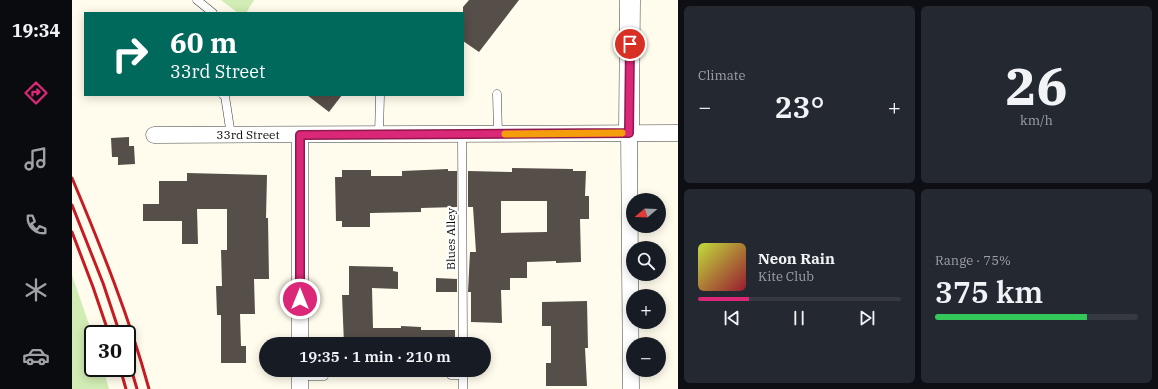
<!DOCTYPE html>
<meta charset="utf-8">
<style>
:root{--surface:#171b24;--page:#242831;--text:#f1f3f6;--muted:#9ea1a6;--line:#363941;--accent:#db2777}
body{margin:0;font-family:"IBM Plex Serif",serif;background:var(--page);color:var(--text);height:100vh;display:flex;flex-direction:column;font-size:15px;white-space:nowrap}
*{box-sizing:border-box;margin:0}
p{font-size:13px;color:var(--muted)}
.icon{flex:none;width:22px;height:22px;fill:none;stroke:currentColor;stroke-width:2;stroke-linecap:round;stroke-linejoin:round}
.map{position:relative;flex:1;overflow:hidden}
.sheet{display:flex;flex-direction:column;gap:6px;padding:6px;background:#0d0f14;width:480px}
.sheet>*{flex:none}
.hud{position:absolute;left:12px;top:12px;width:380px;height:84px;border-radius:0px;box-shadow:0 2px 10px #0003;background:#00695c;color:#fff;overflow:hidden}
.needle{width:26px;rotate:251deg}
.buttons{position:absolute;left:554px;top:193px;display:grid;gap:8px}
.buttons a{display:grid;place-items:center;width:40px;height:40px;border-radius:50%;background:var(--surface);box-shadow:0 2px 10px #0003;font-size:20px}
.speed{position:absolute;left:12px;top:325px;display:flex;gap:8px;font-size:20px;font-weight:700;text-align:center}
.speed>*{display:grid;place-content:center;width:52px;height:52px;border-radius:50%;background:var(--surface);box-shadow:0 2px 10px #0003;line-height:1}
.speed .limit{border:2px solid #111;border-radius:6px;background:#fff;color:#111}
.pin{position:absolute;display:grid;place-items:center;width:34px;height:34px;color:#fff;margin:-17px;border:2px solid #fff;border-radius:50%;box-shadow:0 1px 4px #0007}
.me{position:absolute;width:44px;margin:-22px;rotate:0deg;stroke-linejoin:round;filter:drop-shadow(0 0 3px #0008)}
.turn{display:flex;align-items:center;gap:14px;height:84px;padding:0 20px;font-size:18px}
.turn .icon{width:52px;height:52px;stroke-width:2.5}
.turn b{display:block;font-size:28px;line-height:34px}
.big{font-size:30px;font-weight:600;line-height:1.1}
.sheet .card{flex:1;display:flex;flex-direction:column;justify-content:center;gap:6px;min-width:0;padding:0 14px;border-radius:6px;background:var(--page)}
.sheet .dial{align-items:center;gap:0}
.dial b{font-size:52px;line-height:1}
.song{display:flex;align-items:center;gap:12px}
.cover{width:48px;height:48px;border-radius:6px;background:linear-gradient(135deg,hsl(70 70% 55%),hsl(350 70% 35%))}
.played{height:4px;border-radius:2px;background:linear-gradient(90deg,var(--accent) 25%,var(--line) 25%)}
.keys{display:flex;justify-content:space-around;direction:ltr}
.heat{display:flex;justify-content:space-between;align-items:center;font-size:22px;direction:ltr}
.charge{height:6px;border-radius:3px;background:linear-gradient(90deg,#34c759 75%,var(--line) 0)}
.sheet .tiles{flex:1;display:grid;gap:6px;grid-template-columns:repeat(2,1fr)}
.trip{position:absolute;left:187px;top:337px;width:232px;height:40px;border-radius:20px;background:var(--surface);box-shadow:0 2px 10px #0003;font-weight:600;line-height:40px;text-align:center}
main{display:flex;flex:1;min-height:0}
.menu{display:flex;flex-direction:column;width:72px;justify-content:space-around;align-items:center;background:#090b0e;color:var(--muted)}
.menu .icon{width:28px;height:28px}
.menu .current{color:var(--accent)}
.menu b{font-size:18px;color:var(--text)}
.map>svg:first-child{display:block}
.green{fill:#d1ecb4}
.building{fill:#564e48;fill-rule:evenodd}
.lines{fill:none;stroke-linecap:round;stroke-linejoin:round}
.service-casing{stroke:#404040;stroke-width:9}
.minor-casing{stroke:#404040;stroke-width:17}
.tertiary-casing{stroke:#404040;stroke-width:21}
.service{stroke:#fff;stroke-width:8}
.minor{stroke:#fff;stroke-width:16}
.tertiary{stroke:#fff;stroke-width:20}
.rail{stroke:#c61b22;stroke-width:3}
.route-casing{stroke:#8e194d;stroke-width:10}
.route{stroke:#db2777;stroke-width:7}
.slow{stroke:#f59e0b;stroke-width:7}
.labels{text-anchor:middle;stroke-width:4;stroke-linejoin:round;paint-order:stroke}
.street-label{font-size:12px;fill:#0d0d0d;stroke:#fff}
</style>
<main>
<nav class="menu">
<b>19:34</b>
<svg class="icon current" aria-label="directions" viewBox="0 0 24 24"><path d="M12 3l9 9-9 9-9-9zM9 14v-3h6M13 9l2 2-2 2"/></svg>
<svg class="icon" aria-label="music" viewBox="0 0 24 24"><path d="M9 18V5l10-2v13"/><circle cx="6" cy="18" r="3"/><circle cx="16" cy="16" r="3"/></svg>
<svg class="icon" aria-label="phone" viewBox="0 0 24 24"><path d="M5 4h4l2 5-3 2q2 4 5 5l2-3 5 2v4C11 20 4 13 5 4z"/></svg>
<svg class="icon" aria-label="climate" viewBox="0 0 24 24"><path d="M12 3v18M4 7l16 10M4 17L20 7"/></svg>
<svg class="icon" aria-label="car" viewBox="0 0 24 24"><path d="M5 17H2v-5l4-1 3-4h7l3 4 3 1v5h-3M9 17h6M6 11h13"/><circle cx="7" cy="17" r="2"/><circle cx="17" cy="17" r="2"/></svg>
</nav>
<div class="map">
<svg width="606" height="389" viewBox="0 0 606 389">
<rect width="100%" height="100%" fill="#fffced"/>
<g class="green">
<path d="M149,0h33l-8,13h-8z"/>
<path d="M0,275l21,61v32h10l6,21h-37z"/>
</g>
<g class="building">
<path d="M397,0h50l-40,52 -16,-11v-34z"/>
<path d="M235,95h35l-13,17z"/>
<path d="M57,137v9h5l1,18 -17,1v-8h-6l-1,-19z"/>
<path d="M440,168l61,1v2h13l-1,25h4v23h-9l1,43 -25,1v-2l-29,1v16h-17v12h-9l1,33 -31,-1v-30h-3l2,-40h6l-3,-45h-5v-36l44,1zM429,201h46v31l-46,1z"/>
<path d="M376,169v2h9v36l-36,1v4l-51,1v14h-28v-6h-6l-1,-44h7v-7h29v6h31v-5z"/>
<path d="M115,173l80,2 -1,43h2l1,61h-15l1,35h-15l1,32h5v17h-25v-48h-4l-1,-29h6l-1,-36h6v-41h-30l1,35h-16v-23h-39v-17h16v-23h28z"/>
<path d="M277,266l44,1v4l5,1v17l-26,-1 1,40h28v-2l20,1v3h34v14h-111l-2,-49h7z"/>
<path d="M364,278l21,1v13h-21z"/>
<path d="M515,301l1,47h-3l2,38h-41v-23h5v-37h-9v-24z"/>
</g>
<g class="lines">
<g class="service-casing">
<g id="service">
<path d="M125,0l16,13"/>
<path d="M425,94l1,40"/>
<path d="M151,95l2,1 6,39"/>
<path d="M307,134l1,-39"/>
<path d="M390,134l1,210"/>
<path d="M379,375h12"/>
<path d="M228,376h24"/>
<path d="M391,389v-19"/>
</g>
</g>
<g class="minor-casing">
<g id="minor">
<path d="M557,133l2,256"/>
<path d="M82,135l524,-2"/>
<path d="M228,135v209"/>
<path d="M228,389v-19"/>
</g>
</g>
<g class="tertiary-casing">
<path id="tertiary" d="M557,133l1,-133"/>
</g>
<use href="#service" class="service"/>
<use href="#minor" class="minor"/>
<use href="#tertiary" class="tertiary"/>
<g class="rail">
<path d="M0,178c29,69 57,138 77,211"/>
<path d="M0,205l31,78 17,51"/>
<path d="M0,232l21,55 16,47"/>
<path d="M55,355l10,34"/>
<path d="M48,368l6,21"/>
</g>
</g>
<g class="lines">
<g class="route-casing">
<path id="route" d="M228,299v-164l329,-2 1,-89"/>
</g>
<use href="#route" class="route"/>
<path class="slow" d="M433,134l117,-1"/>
</g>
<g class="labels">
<g class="street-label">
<text x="176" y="139">33rd Street</text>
<text transform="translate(379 239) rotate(-90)" y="4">Blues Alley</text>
</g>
</g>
</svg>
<div class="buttons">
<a><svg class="needle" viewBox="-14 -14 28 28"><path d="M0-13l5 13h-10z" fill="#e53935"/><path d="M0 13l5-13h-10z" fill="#9ea1a6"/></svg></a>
<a><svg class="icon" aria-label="search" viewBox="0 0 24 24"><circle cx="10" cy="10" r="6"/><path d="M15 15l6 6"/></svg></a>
<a>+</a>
<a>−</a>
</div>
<div class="speed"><div class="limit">30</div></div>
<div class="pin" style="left:558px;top:44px;background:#d93025"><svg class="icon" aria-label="arrive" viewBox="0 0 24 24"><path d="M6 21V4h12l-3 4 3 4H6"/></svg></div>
<svg class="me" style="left:228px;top:299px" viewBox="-20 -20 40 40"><circle r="17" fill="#db2777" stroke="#fff" stroke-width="3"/><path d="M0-11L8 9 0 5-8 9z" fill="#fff"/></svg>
<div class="trip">19:35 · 1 min · 210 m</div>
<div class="hud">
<div class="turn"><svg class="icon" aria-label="right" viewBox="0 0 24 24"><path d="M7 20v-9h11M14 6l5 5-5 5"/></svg><div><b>60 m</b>33rd Street</div></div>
</div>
</div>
<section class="sheet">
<div class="tiles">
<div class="card"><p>Climate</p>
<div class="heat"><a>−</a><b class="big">23°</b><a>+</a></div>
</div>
<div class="card dial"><b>26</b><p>km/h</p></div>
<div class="card">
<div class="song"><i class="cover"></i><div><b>Neon Rain</b><p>Kite Club</p></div></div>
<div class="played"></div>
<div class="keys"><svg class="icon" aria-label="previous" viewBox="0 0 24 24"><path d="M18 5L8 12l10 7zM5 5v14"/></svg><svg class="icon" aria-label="pause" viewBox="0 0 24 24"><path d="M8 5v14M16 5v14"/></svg><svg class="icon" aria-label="next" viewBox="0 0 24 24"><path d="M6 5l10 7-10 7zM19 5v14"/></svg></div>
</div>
<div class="card"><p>Range · 75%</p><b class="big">375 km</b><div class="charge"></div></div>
</div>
</section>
</main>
